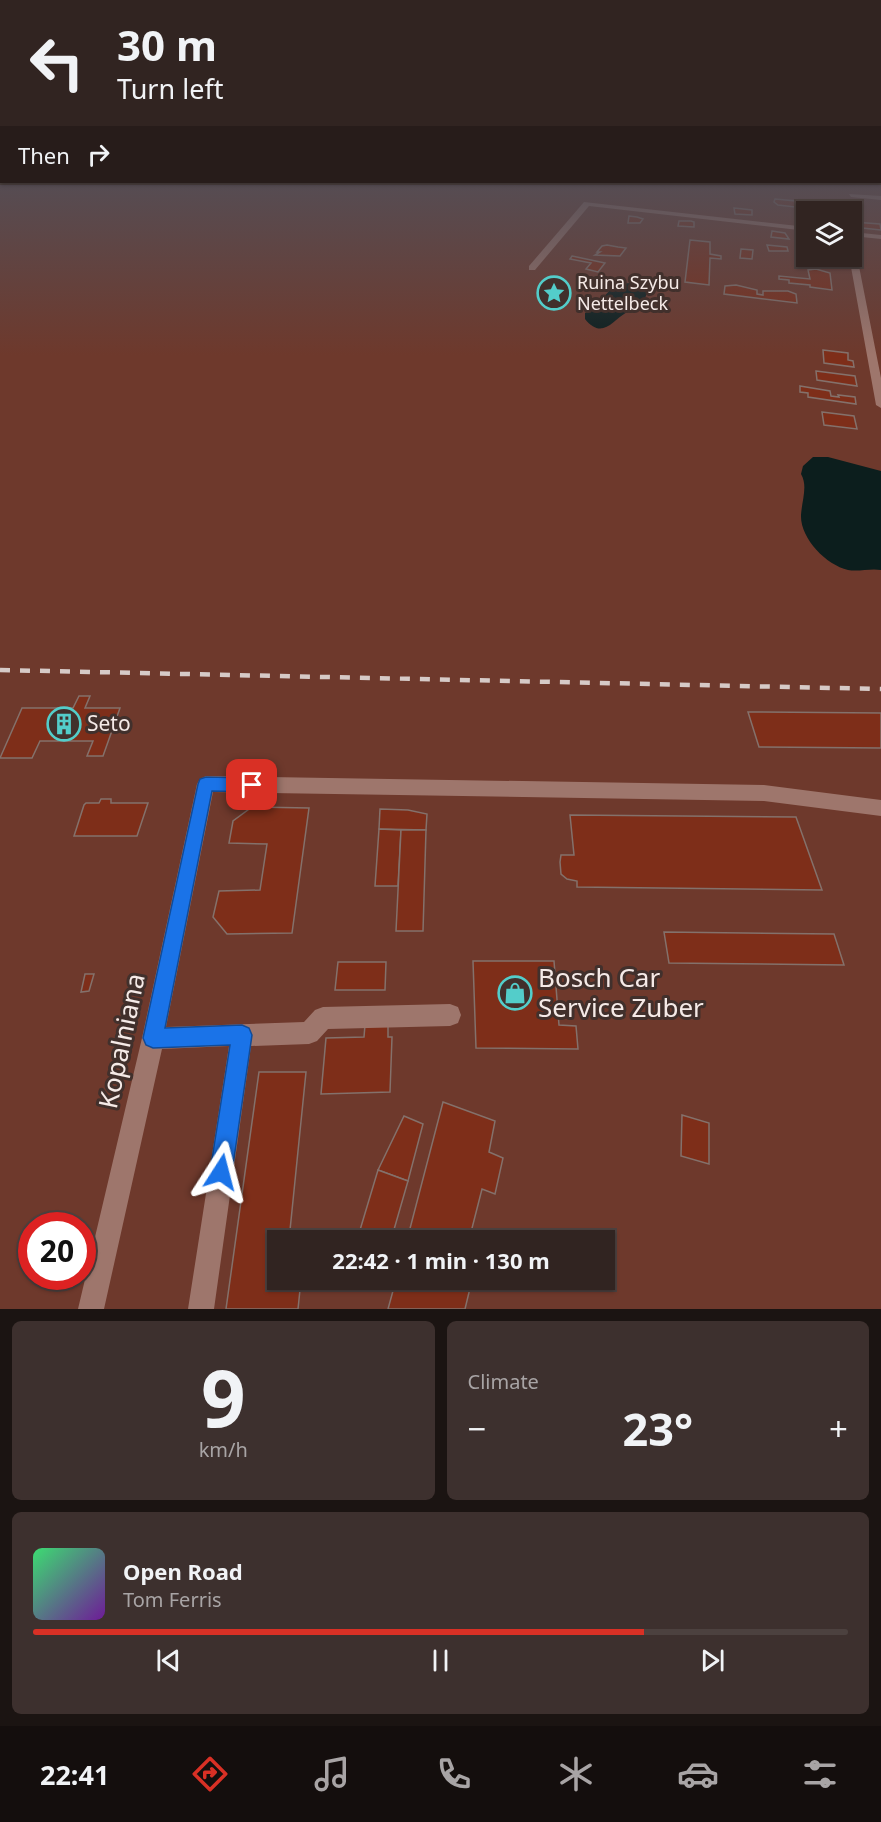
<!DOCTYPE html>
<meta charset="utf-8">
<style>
:root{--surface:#312421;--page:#3d302e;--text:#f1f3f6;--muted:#a8a4a5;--line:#4c413f;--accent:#d93025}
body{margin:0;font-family:"Noto Sans",sans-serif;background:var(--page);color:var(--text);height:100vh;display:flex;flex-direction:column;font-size:22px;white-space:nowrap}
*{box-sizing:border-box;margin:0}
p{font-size:20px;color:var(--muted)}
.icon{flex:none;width:33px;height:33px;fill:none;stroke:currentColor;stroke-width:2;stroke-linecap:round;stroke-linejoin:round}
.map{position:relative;height:1309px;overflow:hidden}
.details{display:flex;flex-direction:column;gap:12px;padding:12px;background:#1b1412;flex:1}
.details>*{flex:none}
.hud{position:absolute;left:0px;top:0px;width:882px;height:183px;box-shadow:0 2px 4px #0004,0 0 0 2px var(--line);background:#312421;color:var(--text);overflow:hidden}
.fabs{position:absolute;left:796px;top:201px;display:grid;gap:12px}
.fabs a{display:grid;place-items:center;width:66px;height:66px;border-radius:0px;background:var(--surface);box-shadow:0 2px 4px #0004,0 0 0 2px var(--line);font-size:30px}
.speed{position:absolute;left:18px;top:1212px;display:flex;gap:12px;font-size:30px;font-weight:700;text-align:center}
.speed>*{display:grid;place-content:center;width:78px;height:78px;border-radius:50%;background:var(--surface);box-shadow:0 2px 4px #0004,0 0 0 2px var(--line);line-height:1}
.speed .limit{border:9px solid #d22;background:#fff;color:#111}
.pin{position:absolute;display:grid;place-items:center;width:51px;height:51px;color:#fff;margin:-26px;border-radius:12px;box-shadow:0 3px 9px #0006}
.me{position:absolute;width:66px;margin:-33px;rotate:9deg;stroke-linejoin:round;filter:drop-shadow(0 0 4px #0008)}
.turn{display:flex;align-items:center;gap:21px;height:126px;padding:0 18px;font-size:27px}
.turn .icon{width:78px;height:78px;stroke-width:2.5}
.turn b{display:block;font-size:42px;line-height:51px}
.then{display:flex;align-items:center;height:57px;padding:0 18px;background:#0003;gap:12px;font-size:22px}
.big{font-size:45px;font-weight:700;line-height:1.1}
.details .tile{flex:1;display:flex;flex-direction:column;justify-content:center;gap:9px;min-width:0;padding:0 21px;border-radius:9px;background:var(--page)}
.details .dial{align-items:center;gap:0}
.dial b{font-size:78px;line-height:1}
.song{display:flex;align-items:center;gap:18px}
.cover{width:72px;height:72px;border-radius:9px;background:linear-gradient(135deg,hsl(140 70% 55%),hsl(280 70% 35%))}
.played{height:6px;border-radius:3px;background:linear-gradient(90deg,var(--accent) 75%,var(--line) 75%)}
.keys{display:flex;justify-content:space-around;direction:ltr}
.heat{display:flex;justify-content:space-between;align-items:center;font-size:33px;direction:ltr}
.details .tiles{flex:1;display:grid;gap:12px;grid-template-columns:1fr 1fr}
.tile:last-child{grid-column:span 2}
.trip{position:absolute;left:267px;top:1230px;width:348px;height:60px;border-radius:0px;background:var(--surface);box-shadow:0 2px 4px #0004,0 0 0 2px var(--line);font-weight:700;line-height:60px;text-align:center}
.dock{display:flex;height:96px;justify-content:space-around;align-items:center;background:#140e0d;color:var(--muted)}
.dock .icon{width:42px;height:42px}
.dock .active{color:var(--accent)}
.dock b{font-size:27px;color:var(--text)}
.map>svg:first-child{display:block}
.green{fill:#6e392c;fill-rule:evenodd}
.water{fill:#0c1e1d}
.building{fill:#7e2e19;stroke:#84716b;stroke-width:1.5}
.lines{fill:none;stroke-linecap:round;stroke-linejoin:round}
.minor{fill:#9e766c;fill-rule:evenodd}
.rail{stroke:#d6cac7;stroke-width:4.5;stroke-dasharray:10 10;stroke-linecap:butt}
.route{fill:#1a73e8;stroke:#114b97;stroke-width:1.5}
.labels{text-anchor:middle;stroke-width:6;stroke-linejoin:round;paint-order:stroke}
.far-poi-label{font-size:18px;fill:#f5eae7;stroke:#41302c;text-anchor:start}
.poi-label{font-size:21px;fill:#f5eae7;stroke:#41302c;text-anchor:start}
.near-poi-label{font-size:26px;fill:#f5eae7;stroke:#41302c;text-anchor:start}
.near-street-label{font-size:26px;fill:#f5eae7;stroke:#41302c}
</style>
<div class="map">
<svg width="881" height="1309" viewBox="0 0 881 1309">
<rect width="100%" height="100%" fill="#41302c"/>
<path class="green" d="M0,171l2,11h878l1,-11v1138h-881zM807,212h45v44h-45zM32,1226h50v50h-50zM278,1240h326v40h-326z"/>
<g class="water">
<path d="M616,284l15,-1 13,3 3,7 -3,8c-5,4 -12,7 -17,11 -15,9 -25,28 -42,7v-6l5,-2z"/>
<path d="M813,457h15l53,14v99c-11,-2 -22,2 -33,0 -22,-5 -48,-32 -47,-55 1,-15 7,-29 0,-41l2,-8z"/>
</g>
<g class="building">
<path d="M775,199l21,2 -1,6 -17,-2 -4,-3z"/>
<path d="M734,208l18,2v5l-17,-1z"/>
<path d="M629,216l8,1 6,2 -3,4h-12z"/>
<path d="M679,221h12l3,1v5l-16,-1z"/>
<path d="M853,222l27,2 1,6 -28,-3z"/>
<path d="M772,231l13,2 4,6 -18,-2z"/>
<path d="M690,240l20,2v12l11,2v3l-11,-1 -1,27 -24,-3z"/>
<path d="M607,245l11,2 8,1 -6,8 -25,-1 5,-3h-3l5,-6z"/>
<path d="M767,245l20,2 1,4h-19z"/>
<path d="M741,249l12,1 -1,9 -12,-1z"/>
<path d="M572,256l33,7 -7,9 -12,-3 5,-6 -21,-4z"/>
<path d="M816,269l14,4 2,17 -22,-3v-2l-21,-2v-3l-10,-1v-3l31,3 -2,-9z"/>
<path d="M736,285l21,5v4l6,1v-4h25l8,3 1,9 -73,-9 1,-8z"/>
<path d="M823,350l25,3v7l5,1 1,6 -30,-4z"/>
<path d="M816,371l39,5 2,10 -40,-6z"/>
<path d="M800,386l30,5 1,5 8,1 -1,-2 17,2 1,7 -48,-7v-4l-8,-1z"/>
<path d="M822,412l32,4 3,13 -33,-4z"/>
<path d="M79,696h11l-5,12h35l-17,48h-16l6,-15h-53l-8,17h-32l22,-50h51z"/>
<path d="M748,712l133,1v35l-122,-1z"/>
<path d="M101,799h10v4h37l-11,33h-63l10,-31 2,-2h13z"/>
<path d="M252,807l57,1 -17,125 -65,1 -14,-17 6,-26 41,-1 7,-46 -38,-1 4,-22z"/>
<path d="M380,809l28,1 19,4 -1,16 -47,-1z"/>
<path d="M570,815l226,2 26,73 -245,-3v-6l-10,-2 -6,-5 -1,-12 1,-7h13z"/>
<path d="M379,829l22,1 -3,56h-23z"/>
<path d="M401,830h25l-3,101h-27z"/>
<path d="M664,932l170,2 10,31 -175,-2z"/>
<path d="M473,961h81l5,64 17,1 2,23 -102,-1z"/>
<path d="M338,962h48l-1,28h-50z"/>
<path d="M85,974h9l-5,17 -8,1z"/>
<path d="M365,1025l23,1v11h4l-2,55 -69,2 5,-56 38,-1z"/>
<path d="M259,1072h47l-17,168h-11v40h23l-3,29h-72z"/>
<path d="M443,1102l52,19 -6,31 14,6 -8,36 -13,-5 -13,51h-62z"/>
<path d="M682,1115l27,8v41l-28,-8z"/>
<path d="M404,1116l19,8 -15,57 -30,-11z"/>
<path d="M378,1170l30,11 -17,59h-34z"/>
<path d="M396,1280h76l-7,29h-77z"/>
</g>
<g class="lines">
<g class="minor">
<rect x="880" y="172" width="1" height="4"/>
<path d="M849,194l32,2v4l-30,-3z"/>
<path d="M584,202l223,25v4l-218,-25 -54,64h-6v-4z"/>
<path d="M852,232l29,3v4l-29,-3z"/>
<path d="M852,249l4,2 25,127v30l-5,-3 -27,-149h3z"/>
<path d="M206,776l558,9 117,15v16l-117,-15 -551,-9 -47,235 138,-5 11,-12 8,-3 127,-3 8,3 3,8 -3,8 -8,3 -122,3 -11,12 -8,3 -58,2 -37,263h-26l41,-263 -67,3 -58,260h-26l64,-271 55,-254 3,-5z"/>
</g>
<path class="rail" d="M0,670l881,19"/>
</g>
<linearGradient id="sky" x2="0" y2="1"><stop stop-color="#241a18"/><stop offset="0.48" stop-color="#544e56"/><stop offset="1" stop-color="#544e56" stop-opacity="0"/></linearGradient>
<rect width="881" height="355" fill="url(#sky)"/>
<path class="route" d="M206,777l46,1 6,2 2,5 -2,5 -6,2 -40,-1 -47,237 77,-3 7,3 3,7 -20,137 -3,8 -8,3 -7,-3 -4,-8 20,-127 -77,3 -7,-3 -3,-7 55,-254 2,-5z"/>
<defs>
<g id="sight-ring" transform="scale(1.725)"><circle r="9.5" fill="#41302c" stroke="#53cdca" stroke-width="1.5"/><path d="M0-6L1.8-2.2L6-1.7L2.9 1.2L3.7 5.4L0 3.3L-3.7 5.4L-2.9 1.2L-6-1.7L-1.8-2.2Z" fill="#53cdca"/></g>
<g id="building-ring" transform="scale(1.725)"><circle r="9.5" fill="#41302c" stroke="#53cdca" stroke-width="1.5"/><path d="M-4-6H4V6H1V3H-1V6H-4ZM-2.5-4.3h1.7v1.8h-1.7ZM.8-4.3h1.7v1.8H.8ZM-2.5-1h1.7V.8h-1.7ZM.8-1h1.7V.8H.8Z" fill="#53cdca"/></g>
<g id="shop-ring" transform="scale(1.725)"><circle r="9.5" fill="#41302c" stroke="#53cdca" stroke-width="1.5"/><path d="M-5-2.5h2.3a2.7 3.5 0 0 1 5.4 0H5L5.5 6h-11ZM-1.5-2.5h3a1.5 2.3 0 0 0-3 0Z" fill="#53cdca"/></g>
</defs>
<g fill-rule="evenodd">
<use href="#sight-ring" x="554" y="293"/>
<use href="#building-ring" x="64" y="724"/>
<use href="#shop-ring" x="515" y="993"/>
</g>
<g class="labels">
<g class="far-poi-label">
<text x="577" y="289">Ruina Szybu<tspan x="577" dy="21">Nettelbeck</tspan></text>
</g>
<g class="poi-label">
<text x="87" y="731">Seto</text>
</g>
<g class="near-poi-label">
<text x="538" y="987">Bosch Car<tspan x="538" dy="30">Service Zuber</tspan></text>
</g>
<g class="near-street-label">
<text transform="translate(122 1041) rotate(-78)" y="9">Kopalniana</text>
</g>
</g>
</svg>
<div class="fabs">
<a><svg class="icon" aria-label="layers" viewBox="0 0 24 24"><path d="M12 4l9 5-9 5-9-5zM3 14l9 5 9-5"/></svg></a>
</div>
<div class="speed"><div class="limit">20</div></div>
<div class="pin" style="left:252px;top:785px;background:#d93025"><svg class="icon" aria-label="arrive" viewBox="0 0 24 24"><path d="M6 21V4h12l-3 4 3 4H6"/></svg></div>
<svg class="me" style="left:221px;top:1172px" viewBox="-20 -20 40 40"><path d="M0-17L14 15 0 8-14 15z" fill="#1a73e8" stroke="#fff" stroke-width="4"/></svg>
<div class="trip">22:42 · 1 min · 130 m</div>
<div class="hud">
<div class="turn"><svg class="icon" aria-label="left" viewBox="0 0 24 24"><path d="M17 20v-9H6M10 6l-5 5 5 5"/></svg><div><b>30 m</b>Turn left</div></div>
<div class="then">Then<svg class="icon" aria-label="right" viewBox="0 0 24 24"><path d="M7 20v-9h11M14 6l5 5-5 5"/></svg></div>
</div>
</div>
<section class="details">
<div class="tiles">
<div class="tile dial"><b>9</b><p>km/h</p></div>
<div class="tile"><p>Climate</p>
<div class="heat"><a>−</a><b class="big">23°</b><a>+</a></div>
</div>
<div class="tile">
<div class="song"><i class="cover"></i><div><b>Open Road</b><p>Tom Ferris</p></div></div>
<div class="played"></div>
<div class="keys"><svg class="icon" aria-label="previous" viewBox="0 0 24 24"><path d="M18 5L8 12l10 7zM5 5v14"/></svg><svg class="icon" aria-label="pause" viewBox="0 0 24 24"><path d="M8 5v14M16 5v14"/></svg><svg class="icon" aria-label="next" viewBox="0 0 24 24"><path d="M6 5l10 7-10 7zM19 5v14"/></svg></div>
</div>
</div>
</section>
<nav class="dock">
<b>22:41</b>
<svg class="icon active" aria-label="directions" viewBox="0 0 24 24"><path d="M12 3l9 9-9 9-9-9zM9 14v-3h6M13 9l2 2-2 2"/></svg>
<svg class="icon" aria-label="music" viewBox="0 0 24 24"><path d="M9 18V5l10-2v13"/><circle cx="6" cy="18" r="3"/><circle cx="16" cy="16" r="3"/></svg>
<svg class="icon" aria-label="phone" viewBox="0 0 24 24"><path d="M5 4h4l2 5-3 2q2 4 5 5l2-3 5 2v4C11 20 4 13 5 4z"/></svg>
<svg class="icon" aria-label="climate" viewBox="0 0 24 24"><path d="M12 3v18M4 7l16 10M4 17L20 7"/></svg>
<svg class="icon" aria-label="car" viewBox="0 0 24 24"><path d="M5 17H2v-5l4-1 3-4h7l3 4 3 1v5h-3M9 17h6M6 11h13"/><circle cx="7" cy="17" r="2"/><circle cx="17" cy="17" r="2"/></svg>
<svg class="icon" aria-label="filters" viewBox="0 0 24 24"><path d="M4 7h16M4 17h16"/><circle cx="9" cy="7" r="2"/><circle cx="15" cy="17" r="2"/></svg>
</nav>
